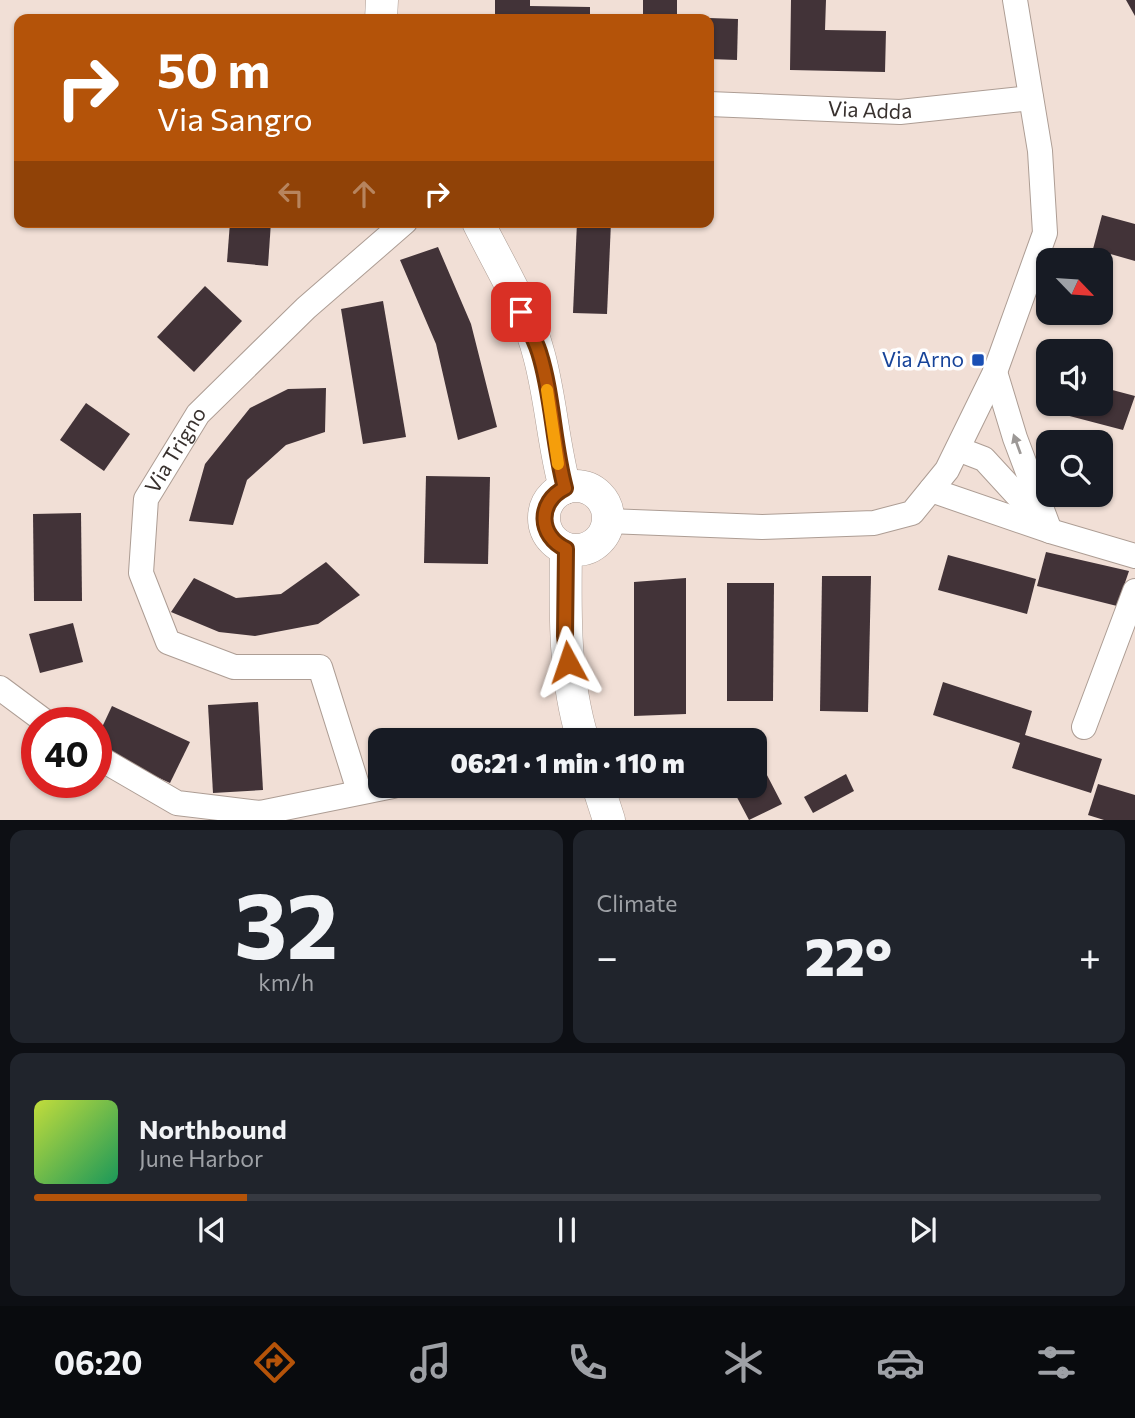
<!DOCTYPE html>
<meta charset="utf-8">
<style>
:root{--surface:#171b24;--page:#20242c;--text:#f1f3f6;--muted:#9ea1a6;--line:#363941;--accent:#b45309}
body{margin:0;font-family:Commissioner,sans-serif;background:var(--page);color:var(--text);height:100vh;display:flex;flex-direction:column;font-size:26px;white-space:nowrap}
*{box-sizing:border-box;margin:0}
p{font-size:23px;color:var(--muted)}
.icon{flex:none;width:38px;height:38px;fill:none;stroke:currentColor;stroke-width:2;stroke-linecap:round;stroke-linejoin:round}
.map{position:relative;height:820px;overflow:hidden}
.details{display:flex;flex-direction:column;gap:10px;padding:10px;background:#0d0f14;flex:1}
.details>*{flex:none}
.hud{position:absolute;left:14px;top:14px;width:700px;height:214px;border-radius:14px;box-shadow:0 2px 5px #0004;background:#b45309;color:#fff;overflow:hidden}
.needle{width:46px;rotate:115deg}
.controls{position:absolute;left:1036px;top:248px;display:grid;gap:14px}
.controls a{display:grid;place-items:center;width:77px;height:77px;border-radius:14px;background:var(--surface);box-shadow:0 2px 5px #0004;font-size:35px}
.speed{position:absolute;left:21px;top:707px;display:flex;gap:14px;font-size:35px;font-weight:700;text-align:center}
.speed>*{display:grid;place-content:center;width:91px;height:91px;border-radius:50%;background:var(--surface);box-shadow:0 2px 5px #0004;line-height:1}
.speed .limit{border:10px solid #d22;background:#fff;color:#111}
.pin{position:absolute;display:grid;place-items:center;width:60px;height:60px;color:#fff;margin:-30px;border-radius:14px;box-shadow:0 4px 10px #0006}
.me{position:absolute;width:77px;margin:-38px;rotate:355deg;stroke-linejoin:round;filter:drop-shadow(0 0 5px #0008)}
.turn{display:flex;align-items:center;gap:24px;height:147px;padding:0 28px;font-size:32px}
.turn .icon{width:91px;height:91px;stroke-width:2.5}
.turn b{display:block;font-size:49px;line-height:60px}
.lanes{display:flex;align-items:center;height:66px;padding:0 28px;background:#0003;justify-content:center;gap:35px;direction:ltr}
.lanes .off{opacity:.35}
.big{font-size:52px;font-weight:800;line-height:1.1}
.details .widget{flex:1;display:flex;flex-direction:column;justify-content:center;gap:10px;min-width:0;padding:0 24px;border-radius:14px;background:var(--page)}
.details .dial{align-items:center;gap:0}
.dial b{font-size:91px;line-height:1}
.song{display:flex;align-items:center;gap:21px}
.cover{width:84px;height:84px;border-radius:10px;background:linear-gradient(135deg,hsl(70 70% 55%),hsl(150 70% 35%))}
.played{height:7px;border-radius:4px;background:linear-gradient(90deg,var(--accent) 20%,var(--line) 20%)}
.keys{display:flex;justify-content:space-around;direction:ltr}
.heat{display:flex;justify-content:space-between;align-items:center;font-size:38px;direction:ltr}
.details .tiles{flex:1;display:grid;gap:10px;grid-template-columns:1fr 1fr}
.widget:last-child{grid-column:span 2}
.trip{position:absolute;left:368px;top:728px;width:399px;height:70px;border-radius:14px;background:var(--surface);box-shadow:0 2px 5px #0004;font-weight:800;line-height:70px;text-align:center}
.tabs{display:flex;height:112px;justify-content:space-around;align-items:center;background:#090b0e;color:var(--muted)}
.tabs .icon{width:49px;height:49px}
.tabs .selected{color:var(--accent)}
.tabs b{font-size:32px;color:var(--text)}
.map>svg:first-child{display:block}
.building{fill:#423338}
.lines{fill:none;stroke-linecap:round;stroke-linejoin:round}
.minor-casing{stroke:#ad9d94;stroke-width:26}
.tertiary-casing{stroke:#ad9d94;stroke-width:33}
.minor{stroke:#fff;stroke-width:24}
.tertiary{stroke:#fff;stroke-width:32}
.oneway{fill:#9c9896}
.route-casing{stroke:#753606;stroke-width:18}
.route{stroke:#b45309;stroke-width:12}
.slow{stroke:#f59e0b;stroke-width:12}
.transit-dot{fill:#1a4fb4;stroke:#fff;stroke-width:2.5}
.labels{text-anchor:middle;stroke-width:7;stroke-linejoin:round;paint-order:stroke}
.street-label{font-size:21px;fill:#38312e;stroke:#fff}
.transit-label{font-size:21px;fill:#164399;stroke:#fff;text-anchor:end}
</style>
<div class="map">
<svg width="1135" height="820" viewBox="0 0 1135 820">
<rect width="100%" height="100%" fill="#f1dfd6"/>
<g class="building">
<path d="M495,0h35v6l60,1v12h-95z"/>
<rect x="643" y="0" width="34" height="19"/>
<path d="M791,0h35l-1,30 61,1 -1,41 -95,-2z"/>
<path d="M1126,0h9v16z"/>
<path d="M709,18l29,1 -1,41 -28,-1z"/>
<path d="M1102,215l33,9v37l-42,-12z"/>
<path d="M230,222h41l-3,44 -41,-4z"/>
<path d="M577,222h34l-4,92 -34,-1z"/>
<path d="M438,247l33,77 26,103 -39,13 -22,-96 -36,-84z"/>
<path d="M205,286l37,35 -48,51 -37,-35z"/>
<path d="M383,301l23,136 -43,7 -22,-135z"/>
<path d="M1048,382v22h53v-17l34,9 -12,34 -84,-22z"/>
<path d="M326,388l-1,44 -39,13 -39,35 -14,45 -44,-4 16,-57 45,-56 38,-19z"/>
<path d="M86,403l44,31 -26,37 -44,-31z"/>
<path d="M426,476l64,1 -2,87 -64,-1z"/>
<path d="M81,513l1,88h-48l-1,-87z"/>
<path d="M1046,552l83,19 -12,35 -80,-20z"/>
<path d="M948,555l88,24 -9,35 -89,-24z"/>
<path d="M326,562l34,33 -42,29 -63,12 -36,-4 -48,-20 23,-34 42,20 45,-4z"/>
<path d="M822,576h49l-3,136 -48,-1z"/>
<path d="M686,578v136l-52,2v-134z"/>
<path d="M727,583h47l-1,118h-46z"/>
<path d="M73,623l10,39 -43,11 -11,-39z"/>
<path d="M943,682l89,29 -7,24 77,24 -11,34 -79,-25 8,-25 -87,-28z"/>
<path d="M258,702l5,88 -50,3 -5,-88z"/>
<path d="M112,706l78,36 -20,41 -74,-34v-9z"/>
<path d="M754,750l28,54 -33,16 -18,-34h23z"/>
<path d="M846,774l8,17 -41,22 -9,-16z"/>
<path d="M1098,784l37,11v25h-31l-16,-5z"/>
</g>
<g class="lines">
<g class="minor-casing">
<g id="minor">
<path id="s1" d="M709,104l191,8 131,-14"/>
<path d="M995,372l20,66 35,93"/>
<path d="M958,449l26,10 56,61"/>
<path d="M931,490l119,41 85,25"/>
<path d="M608,521l154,6 112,-4 38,-10 35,-43 48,-98 50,-139 -5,-82 -25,-151"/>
<path d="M0,688l47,35"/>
<path d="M1084,727l51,-136"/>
<path d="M96,756l81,47 83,10 133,-27"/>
<path id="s2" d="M359,791l-39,-124h-86l-66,-25 -27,-69 5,-74 52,-85 108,-106 99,-86"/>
</g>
</g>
<g class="tertiary-casing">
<g id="tertiary">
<path d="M381,19l1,-19"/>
<path d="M478,222c20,41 50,89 61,133 12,44 14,89 26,133"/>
<circle cx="576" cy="518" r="32"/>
<path d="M566,549c-1,65 -2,129 17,191"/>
<path d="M598,786l11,34"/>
</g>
</g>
<use href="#minor" class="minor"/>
<use href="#tertiary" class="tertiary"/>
</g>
<defs><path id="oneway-solid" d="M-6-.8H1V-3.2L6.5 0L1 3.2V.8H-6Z" transform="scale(1.75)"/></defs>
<use class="oneway" href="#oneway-solid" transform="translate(1017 444) rotate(-110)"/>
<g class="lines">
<g class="route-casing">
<path id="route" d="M521,312c6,13 14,27 18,40 14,44 14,92 26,136 -28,14 -27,48 1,61l-1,87 3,26"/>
</g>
<use href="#route" class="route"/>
<path class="slow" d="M547,390l11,74"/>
</g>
<rect class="transit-dot" x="971" y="353" width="14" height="14" rx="3.5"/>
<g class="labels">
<g class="street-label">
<text dy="7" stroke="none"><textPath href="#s1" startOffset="161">Via Adda</textPath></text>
<text dy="7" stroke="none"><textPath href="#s2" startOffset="492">Via Trigno</textPath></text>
</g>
<g class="transit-label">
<text x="964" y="367">Via Arno</text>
</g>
</g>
</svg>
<div class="controls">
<a><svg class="needle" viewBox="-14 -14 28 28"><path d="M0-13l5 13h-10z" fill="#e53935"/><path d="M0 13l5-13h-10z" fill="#9ea1a6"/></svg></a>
<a><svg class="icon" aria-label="sound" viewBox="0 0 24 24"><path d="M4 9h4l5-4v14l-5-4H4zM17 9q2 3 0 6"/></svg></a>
<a><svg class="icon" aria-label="search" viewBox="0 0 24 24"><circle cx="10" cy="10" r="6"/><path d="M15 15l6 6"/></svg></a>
</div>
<div class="speed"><div class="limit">40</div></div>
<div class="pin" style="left:521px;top:312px;background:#d93025"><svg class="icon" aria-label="arrive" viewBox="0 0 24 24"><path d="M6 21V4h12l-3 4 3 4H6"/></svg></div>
<svg class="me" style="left:568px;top:662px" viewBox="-20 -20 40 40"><path d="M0-17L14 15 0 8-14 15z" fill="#b45309" stroke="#fff" stroke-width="4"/></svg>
<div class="trip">06:21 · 1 min · 110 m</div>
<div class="hud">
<div class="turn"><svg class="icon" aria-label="right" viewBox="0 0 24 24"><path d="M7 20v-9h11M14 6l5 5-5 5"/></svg><div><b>50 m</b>Via Sangro</div></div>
<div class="lanes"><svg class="icon off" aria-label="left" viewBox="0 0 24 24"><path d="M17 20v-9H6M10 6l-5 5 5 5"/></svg><svg class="icon off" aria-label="ahead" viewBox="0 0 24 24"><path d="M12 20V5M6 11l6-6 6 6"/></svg><svg class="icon" aria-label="right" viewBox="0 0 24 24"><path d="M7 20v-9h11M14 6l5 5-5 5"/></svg></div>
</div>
</div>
<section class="details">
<div class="tiles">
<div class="widget dial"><b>32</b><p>km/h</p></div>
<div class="widget"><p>Climate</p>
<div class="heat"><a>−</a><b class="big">22°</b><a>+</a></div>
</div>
<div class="widget">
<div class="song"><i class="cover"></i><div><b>Northbound</b><p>June Harbor</p></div></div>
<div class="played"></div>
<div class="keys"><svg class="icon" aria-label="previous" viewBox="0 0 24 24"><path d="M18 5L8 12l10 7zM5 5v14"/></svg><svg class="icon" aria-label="pause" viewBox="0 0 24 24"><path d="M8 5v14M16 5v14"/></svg><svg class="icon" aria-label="next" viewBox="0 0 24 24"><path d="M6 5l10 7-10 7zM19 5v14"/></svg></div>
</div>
</div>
</section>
<nav class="tabs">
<b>06:20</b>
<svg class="icon selected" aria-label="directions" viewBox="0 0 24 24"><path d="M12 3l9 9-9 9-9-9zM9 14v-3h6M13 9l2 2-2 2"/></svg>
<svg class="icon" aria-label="music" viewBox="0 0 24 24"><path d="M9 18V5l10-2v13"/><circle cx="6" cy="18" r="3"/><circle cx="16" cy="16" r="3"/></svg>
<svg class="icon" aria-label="phone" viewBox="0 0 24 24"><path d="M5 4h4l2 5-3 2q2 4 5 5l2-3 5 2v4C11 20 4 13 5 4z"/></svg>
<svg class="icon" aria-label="climate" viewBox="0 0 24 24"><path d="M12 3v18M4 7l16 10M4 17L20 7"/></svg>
<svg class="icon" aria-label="car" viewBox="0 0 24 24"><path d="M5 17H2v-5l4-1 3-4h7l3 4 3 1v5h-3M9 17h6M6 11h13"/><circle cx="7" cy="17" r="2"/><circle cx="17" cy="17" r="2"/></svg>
<svg class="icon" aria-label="filters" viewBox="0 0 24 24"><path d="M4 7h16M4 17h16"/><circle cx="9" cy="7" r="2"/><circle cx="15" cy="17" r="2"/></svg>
</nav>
